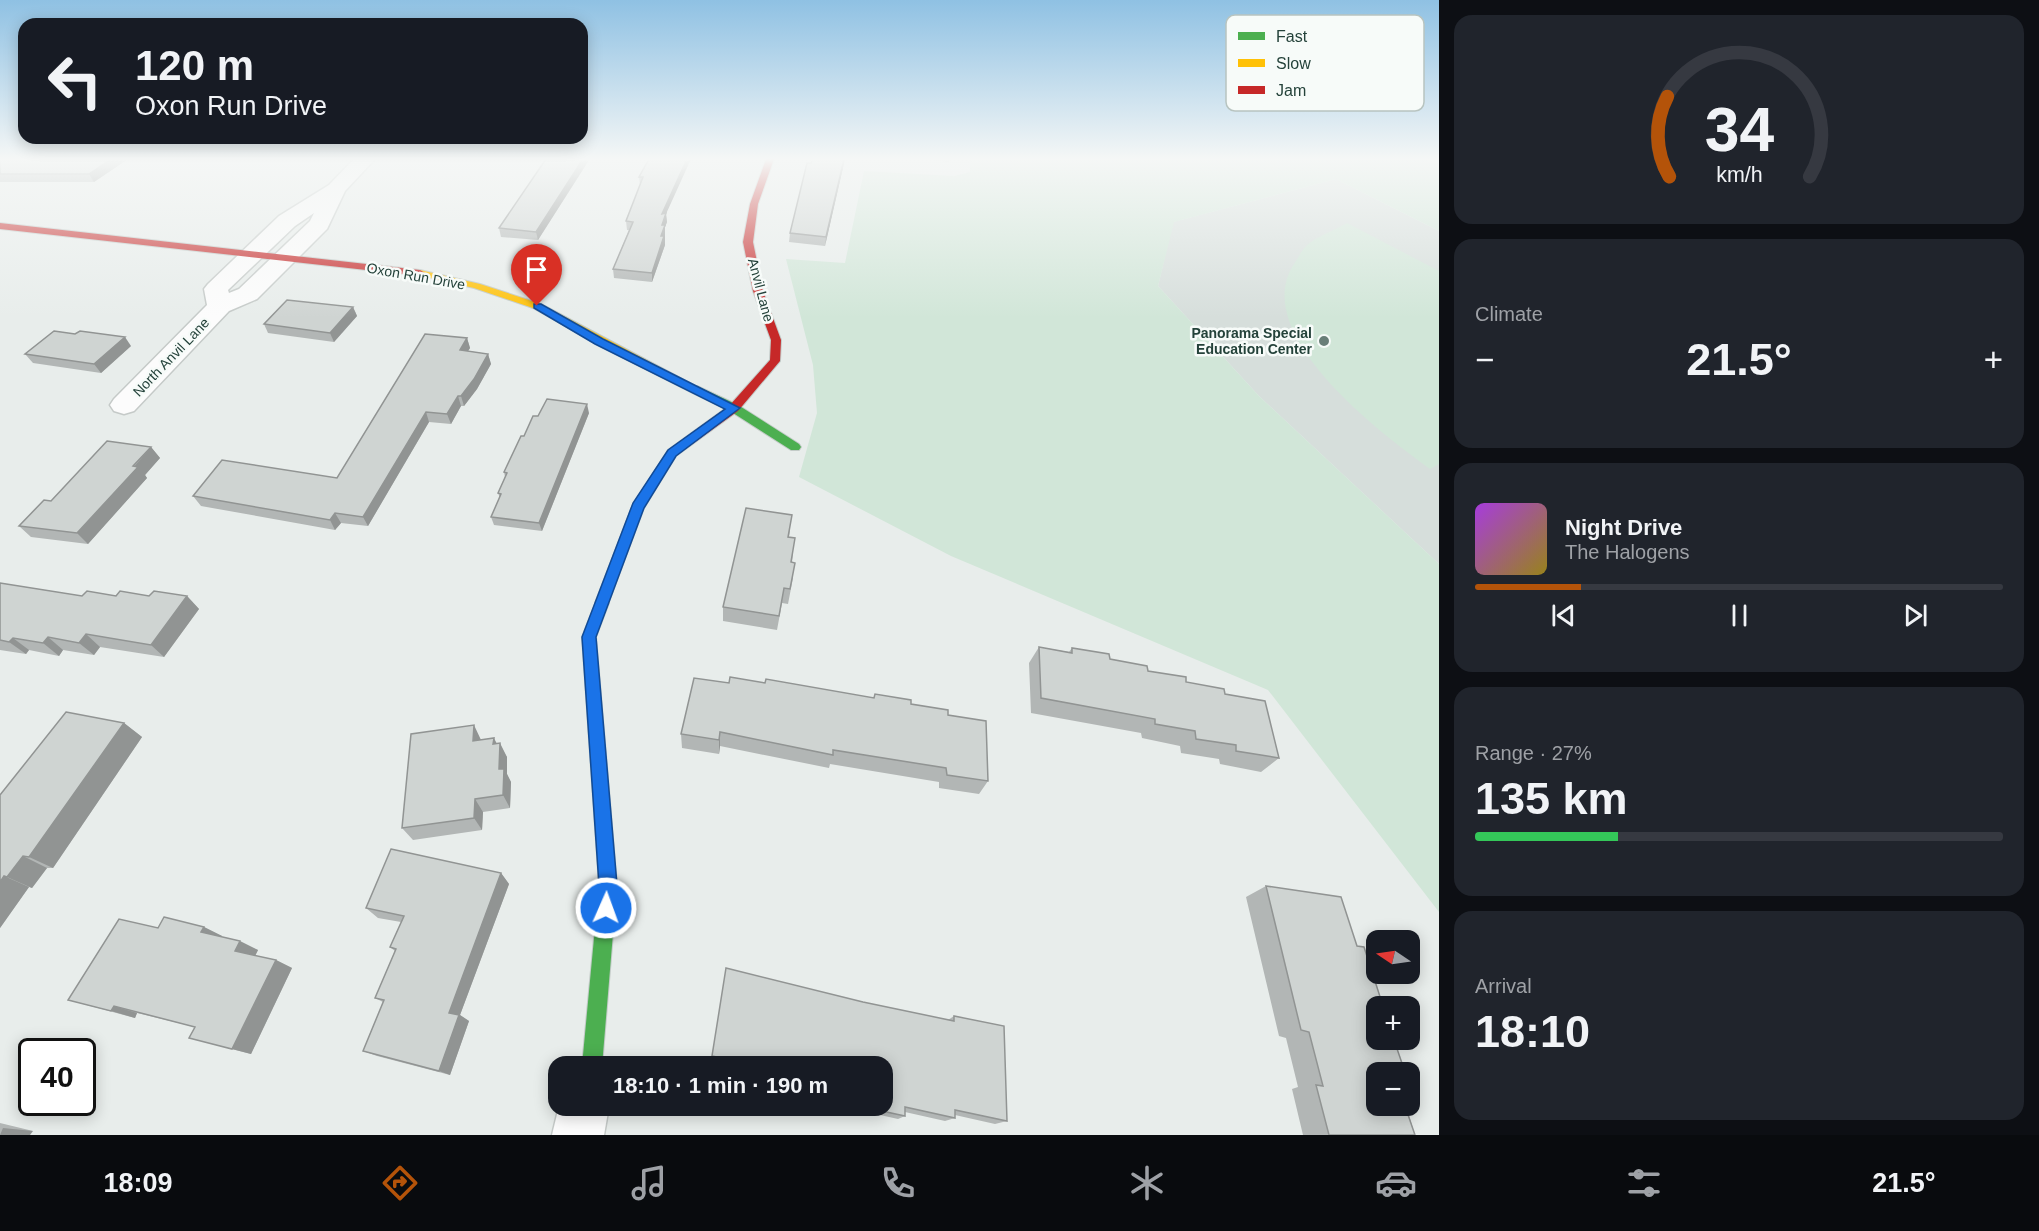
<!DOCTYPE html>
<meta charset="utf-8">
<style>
:root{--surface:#171b24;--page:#20242c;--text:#f1f3f6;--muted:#9ea1a6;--line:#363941;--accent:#b45309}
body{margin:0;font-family:Helvetica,sans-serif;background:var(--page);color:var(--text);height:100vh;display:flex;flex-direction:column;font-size:22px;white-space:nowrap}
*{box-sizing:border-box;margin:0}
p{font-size:20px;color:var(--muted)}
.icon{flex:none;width:33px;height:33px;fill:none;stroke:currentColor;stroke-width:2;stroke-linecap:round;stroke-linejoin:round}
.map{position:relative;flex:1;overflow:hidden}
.sheet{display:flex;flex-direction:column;gap:15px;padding:15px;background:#0d0f14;width:600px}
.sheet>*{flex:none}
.hud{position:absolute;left:18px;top:18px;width:570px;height:126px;border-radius:18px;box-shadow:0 3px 15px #0003;background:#171b24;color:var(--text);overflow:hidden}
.needle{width:39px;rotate:283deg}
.tools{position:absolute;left:1366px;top:930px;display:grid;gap:12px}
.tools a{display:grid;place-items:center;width:54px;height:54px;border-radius:12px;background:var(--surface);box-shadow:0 3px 15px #0003;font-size:30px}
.speed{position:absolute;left:18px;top:1038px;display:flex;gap:12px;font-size:30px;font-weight:700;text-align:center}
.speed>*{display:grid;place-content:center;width:78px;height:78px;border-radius:50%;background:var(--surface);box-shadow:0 3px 15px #0003;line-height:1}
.speed .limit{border:3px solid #111;border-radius:9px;background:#fff;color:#111}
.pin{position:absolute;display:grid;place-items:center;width:51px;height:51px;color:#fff;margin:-62px -26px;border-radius:50% 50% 50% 0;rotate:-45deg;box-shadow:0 0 6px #0007}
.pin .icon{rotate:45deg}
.me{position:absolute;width:66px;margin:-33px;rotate:2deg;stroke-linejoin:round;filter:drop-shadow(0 0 4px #0008)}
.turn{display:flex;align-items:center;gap:21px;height:126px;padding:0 18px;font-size:27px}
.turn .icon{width:78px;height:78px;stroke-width:2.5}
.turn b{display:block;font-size:42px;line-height:51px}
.big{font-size:45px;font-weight:700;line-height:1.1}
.sheet .widget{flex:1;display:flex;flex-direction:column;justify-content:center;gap:9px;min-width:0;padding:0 21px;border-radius:18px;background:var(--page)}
.sheet .dial{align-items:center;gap:0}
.dial svg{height:156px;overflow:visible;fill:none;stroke:var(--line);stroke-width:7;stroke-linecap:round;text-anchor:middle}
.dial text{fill:var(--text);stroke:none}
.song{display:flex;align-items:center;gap:18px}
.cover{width:72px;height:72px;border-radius:9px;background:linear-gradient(135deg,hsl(280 70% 55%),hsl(50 70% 35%))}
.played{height:6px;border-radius:3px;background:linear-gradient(90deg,var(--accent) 20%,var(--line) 20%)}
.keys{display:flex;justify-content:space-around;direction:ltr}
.heat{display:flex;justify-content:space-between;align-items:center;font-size:33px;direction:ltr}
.charge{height:9px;border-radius:4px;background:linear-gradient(90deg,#34c759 27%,var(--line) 0)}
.trip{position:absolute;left:548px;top:1056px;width:345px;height:60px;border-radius:18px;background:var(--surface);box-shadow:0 3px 15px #0003;font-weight:700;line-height:60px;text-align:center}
.tab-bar{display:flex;height:96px;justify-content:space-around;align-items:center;background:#090b0e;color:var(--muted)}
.tab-bar .icon{width:42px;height:42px}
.tab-bar .on{color:var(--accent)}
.tab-bar b{font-size:27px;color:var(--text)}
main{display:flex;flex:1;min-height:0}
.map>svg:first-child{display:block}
.built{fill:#d6dedb}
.green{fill:#d1e6d8}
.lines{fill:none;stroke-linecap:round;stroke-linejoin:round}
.street-casing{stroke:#c5cac8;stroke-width:3}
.fast-casing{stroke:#c3cbc8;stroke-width:2}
.slow-casing{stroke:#c3cbc8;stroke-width:2}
.jam-casing{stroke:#c3cbc8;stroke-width:2}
.street{fill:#fcfcfc;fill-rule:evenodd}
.fast{fill:#4caf50;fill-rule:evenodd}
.slow{fill:#ffc107;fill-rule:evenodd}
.jam{fill:#c62828;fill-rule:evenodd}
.wall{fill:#b2b6b5}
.shaded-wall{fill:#919493}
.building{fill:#cfd4d2;stroke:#919493;stroke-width:1.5}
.route{fill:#1a73e8;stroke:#114b97;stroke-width:1.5}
.poi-dot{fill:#697e78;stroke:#f7fbf9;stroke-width:2}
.labels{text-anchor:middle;stroke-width:5;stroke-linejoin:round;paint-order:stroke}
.far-street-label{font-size:14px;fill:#24423a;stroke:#f7fbf9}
.far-poi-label{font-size:14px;font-weight:bold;fill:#24423a;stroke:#f7fbf9;text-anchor:end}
.key{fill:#f7fbf9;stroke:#b8c4c0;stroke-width:1.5}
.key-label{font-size:16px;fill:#24423a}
</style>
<main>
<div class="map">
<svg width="1439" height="1135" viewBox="0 0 1439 1135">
<rect width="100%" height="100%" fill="#e8edeb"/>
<path class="built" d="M1336,179l103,52v333l-180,-168 -101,-110 15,-64z"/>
<g class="green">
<path d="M970,159h469v72l-103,-52 -162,43 -16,64 101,110 180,168v348l-171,-222 -317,-134 -152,-79 18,-64 -4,-48 -27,-106 59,4 19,-92 90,5 16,-4z"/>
<path d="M1347,223l92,48v193l-9,5c-48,-35 -182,-135 -136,-205 4,-6 8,-14 13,-19 11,-9 28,-15 40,-22z"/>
</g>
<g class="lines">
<g class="street-casing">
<g id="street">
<path d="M354,159h21l-30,32 -18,38 -70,70 -28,12 -95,100 -10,3 -10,-3 -4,-6 4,-6 93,-94 -3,-16 4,-5 71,-68 50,-31zM314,213l-4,8 -71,68 -10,4 -1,-3 67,-64z"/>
<path d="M559,1106h50l-5,29h-52z"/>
</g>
</g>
<g class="fast-casing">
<g id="fast">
<path d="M697,386l41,19 61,39 2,3 -2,3h-8l-61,-39 -37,-18v-6z"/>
<path d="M602,597l5,2 2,4 -13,34 21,248 -15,181h-20l17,-181 -17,-248 15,-38z"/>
</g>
</g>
<g class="slow-casing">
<path id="slow" d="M420,270l60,14 61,20 162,86 -2,3h-8l-98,-50 -62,-35 -59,-20 -57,-13v-4z"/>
</g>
<g class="jam-casing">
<g id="jam">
<path d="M766,159h8l-16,45 -5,38 10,49 18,49 -1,21 -42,50 -62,45 -32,52 -37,99h-10l-2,-4 37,-96 36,-57 62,-45 40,-45 1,-20 -18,-49 -10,-49 7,-38z"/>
<path d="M0,223l420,47 5,3 -5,3 -420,-47z"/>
</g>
</g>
<use href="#street" class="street"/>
<use href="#fast" class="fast"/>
<use href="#slow" class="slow"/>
<use href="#jam" class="jam"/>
</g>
<g class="wall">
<path d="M0,159h128l-34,23h-94z"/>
<path d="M649,159l17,55 1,8 -2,5v18l-13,37 -38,-4 -1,-9 16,-39h-2l-1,-9 14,-36 -1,-8z"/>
<path d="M813,159h32l-20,87 -36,-4 1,-9z"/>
<path d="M923,159h27l-1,3z"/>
<path d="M589,160l-51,80 -37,-3 -2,-9z"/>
<path d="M353,307l4,9 -23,26 -66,-9 -4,-9z"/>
<path d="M467,338l3,10 -2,3 20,3 3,10 -14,25 -13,17h-3l-10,18 -22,-2 -61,104 -27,-3 -6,7 -134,-24 -8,-10 144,-18z"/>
<path d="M131,346l-30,27 -68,-10 -8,-9z"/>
<path d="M589,413l-47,118 -48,-6 -3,-8 9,-19 -2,-5 7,-16 -1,-5 20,-36 14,-20z"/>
<path d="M151,447l9,11 -15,17 2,3 -59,66 -57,-7 -12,-11 32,-25z"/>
<path d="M790,530l-1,7 4,16 -1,9 1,16 -5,26 -6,-1 -5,27 -54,-9v-14z"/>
<path d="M0,583l82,13h105l12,13 -35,48 -64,-10 -6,8 -31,-5 -4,6 -30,-6 -3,4 -26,-4z"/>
<path d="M1039,647l30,5 3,-4 153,46 54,64 -18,14 -41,-8 -1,-5 -38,-6 -1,-7 -38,-8 -1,-5 -110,-20 -2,-50z"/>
<path d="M729,683h36l109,15 1,-4 73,21 40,66 -9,13 -40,-6v-6l-109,-18 -1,4 -109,-22 -1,8 -37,-6 -1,-14z"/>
<path d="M124,723l18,14 -89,131h-6l-15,20 -3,-1 -29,41v-133z"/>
<path d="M481,740l15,3 11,14v17l4,8 -1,26 -27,4 -1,18 -69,10 -11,-12z"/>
<path d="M501,873l8,11 -49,131 9,6 -19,54 -73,-19 -14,-5 20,-49 -8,-4 20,-47 -5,-4 11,-25 -23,-4 -12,-10z"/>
<path d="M1266,886l111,220h30h-1l9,29h-112l-11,-46 6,-2 -12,-49 -7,-2 -33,-139z"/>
<path d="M204,927l18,9v1l36,13 -3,6 21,4 16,8 -41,86 -62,-16 6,-11 -58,-14 -2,5 -67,-18 90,-72z"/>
<path d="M863,1002l85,18 6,-4 53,105 -12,3 -40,-9v3l-10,3 -40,-9v4l-7,3 -49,-11v-2h33v-40h-145l-25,-5v-5z"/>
<path d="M0,1123l33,8 -33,4z"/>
</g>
<g class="shaded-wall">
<path d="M111,159h17l-34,23 -5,-8z"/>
<path d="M583,159h6v1l-51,80 -2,-8z"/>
<path d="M687,159h4l-25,55 1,8 -2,5v18l-13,37v-9l9,-37 1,-22z"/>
<path d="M844,159h1l-20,87 1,-9z"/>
<path d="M353,307l4,9 -23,26 -4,-9z"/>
<path d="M125,337l6,9 -30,27 -7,-9z"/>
<path d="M467,338l3,10 -7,11 -3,-9z"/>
<path d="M488,354l3,10 -14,25 -13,17 -3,-10z"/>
<path d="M458,396l3,10 -10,18 -4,-10z"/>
<path d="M587,404l2,9 -47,118 -3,-8z"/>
<path d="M426,412l3,10 -61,104 -5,-9z"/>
<path d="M151,447l9,11 -15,17 2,3 -59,66 -11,-11z"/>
<path d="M335,513l6,10 -6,7 -5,-10z"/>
<path d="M187,596l12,13 -35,48 -13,-12z"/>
<path d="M86,634l14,13 -6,8 -15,-12z"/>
<path d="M48,637l15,13 -4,6 -16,-13z"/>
<path d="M13,638l16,12 -3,4 -17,-12z"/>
<path d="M124,723l18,14 -89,131 -24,-11z"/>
<path d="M474,725l7,15 -8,1z"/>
<path d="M720,732v14l-1,8v-14z"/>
<path d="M494,738l6,12v-7l7,14v17l4,8 -1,26 -7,-13 -4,-26 -6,-25z"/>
<path d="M475,799l8,13 -1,18 -8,-12z"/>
<path d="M23,856l24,12 -15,20 -25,-11z"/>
<path d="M501,873l8,11 -49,131 9,6 -19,54 -11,-4 10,-58z"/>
<path d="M4,876l25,11 -29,41v-46z"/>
<path d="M204,927l18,9 -2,5 -19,-9z"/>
<path d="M240,941l18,9 -5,10 -18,-9z"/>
<path d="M276,960l16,8 -41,86 -19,-5z"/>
<path d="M114,1006l23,7 -2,5 -24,-7z"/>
<path d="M3,1128l30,3 -3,4h-30z"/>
</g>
<g class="building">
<path d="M0,159h111l-22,15h-89z"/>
<path d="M546,159h37l-47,73 -37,-4z"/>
<path d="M649,159h38l-25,55 4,-1 -4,12h3l-4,11h3l-12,37 -39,-4 20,-47 -7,-1 17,-44h-4z"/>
<path d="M813,159h31l-18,78 -36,-4 17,-70h4z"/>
<path d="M287,300l66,7 -23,26 -66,-9z"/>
<path d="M54,331l21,3 5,-3 45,6 -31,27 -69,-10z"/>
<path d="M425,334l42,4 -7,12 28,4 -14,25 -13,17h-3l-11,18 -21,-2 -63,105 -28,-4 -5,7 -137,-24 29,-36 115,18z"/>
<path d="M547,399l40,5 -48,119 -48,-6 10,-23 -3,-1 9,-20 -3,-1 17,-36h3l9,-20h5z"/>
<path d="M107,441l44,6 -18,19 5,1 -61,66 -58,-7 25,-26 7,1z"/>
<path d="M746,508l46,7 -4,22 7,1 -4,24 4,1 -5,26 -6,-1 -5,28 -56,-9z"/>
<path d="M0,583l82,13 5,-5 29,5 4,-5 29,5 5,-5 33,5 -36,49 -65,-11 -7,9 -31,-6 -5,6 -30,-5 -4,4 -9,-2z"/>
<path d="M1039,647l33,6v-5l37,6 1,5 37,7 1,5 38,6v5l38,7 1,5 40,7 14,57 -43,-7v-6l-40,-6 -1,-8 -40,-7v-5l-114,-21z"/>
<path d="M730,677l35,6 1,-4 108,19 1,-4 36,6v4l37,6v5l38,6 2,60 -41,-6 -1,-7 -113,-18v5l-113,-23 -1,8 -38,-6 13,-56 35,5z"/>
<path d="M66,712l58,11 -95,134 -6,-1 -16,21 -3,-1 -4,6v-87z"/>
<path d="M474,725l-1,16 21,-3 -1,6 7,-1 -1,26h5l-1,26 -28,4 -1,19 -72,10 9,-94z"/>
<path d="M391,849l110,24 -52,140 10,2 -20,56 -76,-20 21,-51 -9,-2 21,-49 -6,-2 14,-31 -38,-8z"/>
<path d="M1266,886l75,11 16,49 7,1 19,59h-6v34h17l11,32h-28v34h28l10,29h-86l-13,-50 7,1 -14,-54 -8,-2z"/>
<path d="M164,917l40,10 -3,5 39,9 -5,10 41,9 -44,89 -43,-11 6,-11 -81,-21 -3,5 -43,-11 51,-81 39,9z"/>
<path d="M726,968l137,34 91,19v-5l50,10 3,95 -52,-11v8l-50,-11v9l-46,-10h23v-40h-122l-48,-10z"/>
<path d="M1410,1089l5,16 -5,-1z"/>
</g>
<linearGradient id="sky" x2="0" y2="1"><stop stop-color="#8fc1e3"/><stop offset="0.5" stop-color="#f5f7f6"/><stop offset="1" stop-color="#f5f7f6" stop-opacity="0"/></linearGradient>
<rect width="1439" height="318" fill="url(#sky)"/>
<path class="route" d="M534,304h7l62,35 137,69 -64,48 -32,52 -48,129 21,248 -4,30 -7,2 -6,-2 -3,-7 2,-23 -17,-248 51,-134 35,-53 57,-41 -130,-65 -61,-36z"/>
<circle class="poi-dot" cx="1324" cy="341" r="6"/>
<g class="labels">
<g class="far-street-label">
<text transform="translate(416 276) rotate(10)" y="5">Oxon Run Drive</text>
<text transform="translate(761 290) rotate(75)" y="5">Anvil Lane</text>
<text transform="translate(171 357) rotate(-46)" y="5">North Anvil Lane</text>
</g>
<g class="far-poi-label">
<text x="1312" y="338">Panorama Special<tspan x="1312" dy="16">Education Center</tspan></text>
</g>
</g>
<rect x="1226" y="15" width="198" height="96" rx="9" class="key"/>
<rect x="1238" y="32" width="27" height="8" fill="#4caf50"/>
<rect x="1238" y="59" width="27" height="8" fill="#ffc107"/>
<rect x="1238" y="86" width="27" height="8" fill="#c62828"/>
<g class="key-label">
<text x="1276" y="42">Fast</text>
<text x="1276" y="69">Slow</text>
<text x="1276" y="96">Jam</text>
</g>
</svg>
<div class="tools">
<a><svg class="needle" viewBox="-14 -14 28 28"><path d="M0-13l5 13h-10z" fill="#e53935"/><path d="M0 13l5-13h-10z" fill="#9ea1a6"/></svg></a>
<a>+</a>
<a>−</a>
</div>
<div class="speed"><div class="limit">40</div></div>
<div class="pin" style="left:537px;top:306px;background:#d93025"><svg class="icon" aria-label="arrive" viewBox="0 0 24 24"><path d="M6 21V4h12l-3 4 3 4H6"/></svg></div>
<svg class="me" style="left:606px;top:908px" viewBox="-20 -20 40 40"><circle r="17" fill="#1a73e8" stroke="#fff" stroke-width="3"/><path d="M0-11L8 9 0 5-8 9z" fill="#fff"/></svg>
<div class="trip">18:10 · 1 min · 190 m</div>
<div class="hud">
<div class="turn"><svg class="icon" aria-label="left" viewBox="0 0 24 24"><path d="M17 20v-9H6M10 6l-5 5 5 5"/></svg><div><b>120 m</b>Oxon Run Drive</div></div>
</div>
</div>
<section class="sheet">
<div class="widget dial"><svg viewBox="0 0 100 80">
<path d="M14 69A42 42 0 1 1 86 69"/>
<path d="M14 69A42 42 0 0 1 13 28" stroke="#b45309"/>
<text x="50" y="56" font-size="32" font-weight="700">34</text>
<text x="50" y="72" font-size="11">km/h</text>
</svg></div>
<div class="widget"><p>Climate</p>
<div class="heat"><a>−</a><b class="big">21.5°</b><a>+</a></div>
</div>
<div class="widget">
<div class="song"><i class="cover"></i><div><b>Night Drive</b><p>The Halogens</p></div></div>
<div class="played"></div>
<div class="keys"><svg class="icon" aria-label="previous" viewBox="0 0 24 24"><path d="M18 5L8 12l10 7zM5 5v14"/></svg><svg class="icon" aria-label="pause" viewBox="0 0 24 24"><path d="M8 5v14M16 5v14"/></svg><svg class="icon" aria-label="next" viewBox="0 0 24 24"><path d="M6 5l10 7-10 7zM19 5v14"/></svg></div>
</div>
<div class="widget"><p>Range · 27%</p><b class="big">135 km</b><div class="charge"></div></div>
<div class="widget"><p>Arrival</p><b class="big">18:10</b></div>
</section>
</main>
<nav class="tab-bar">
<b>18:09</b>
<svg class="icon on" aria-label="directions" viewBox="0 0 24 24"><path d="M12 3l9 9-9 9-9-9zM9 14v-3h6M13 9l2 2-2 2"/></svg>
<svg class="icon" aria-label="music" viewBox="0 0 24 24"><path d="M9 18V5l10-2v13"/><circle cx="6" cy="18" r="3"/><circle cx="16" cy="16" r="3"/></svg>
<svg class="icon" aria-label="phone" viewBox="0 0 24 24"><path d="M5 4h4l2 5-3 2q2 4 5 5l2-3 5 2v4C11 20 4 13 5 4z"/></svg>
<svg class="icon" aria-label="climate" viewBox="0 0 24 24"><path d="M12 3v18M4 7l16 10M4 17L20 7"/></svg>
<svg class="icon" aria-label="car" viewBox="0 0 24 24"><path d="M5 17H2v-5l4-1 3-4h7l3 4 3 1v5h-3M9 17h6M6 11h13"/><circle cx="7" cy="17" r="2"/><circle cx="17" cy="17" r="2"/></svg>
<svg class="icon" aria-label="filters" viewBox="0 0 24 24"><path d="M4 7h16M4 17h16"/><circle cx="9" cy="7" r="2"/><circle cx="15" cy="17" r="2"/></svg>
<b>21.5°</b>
</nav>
